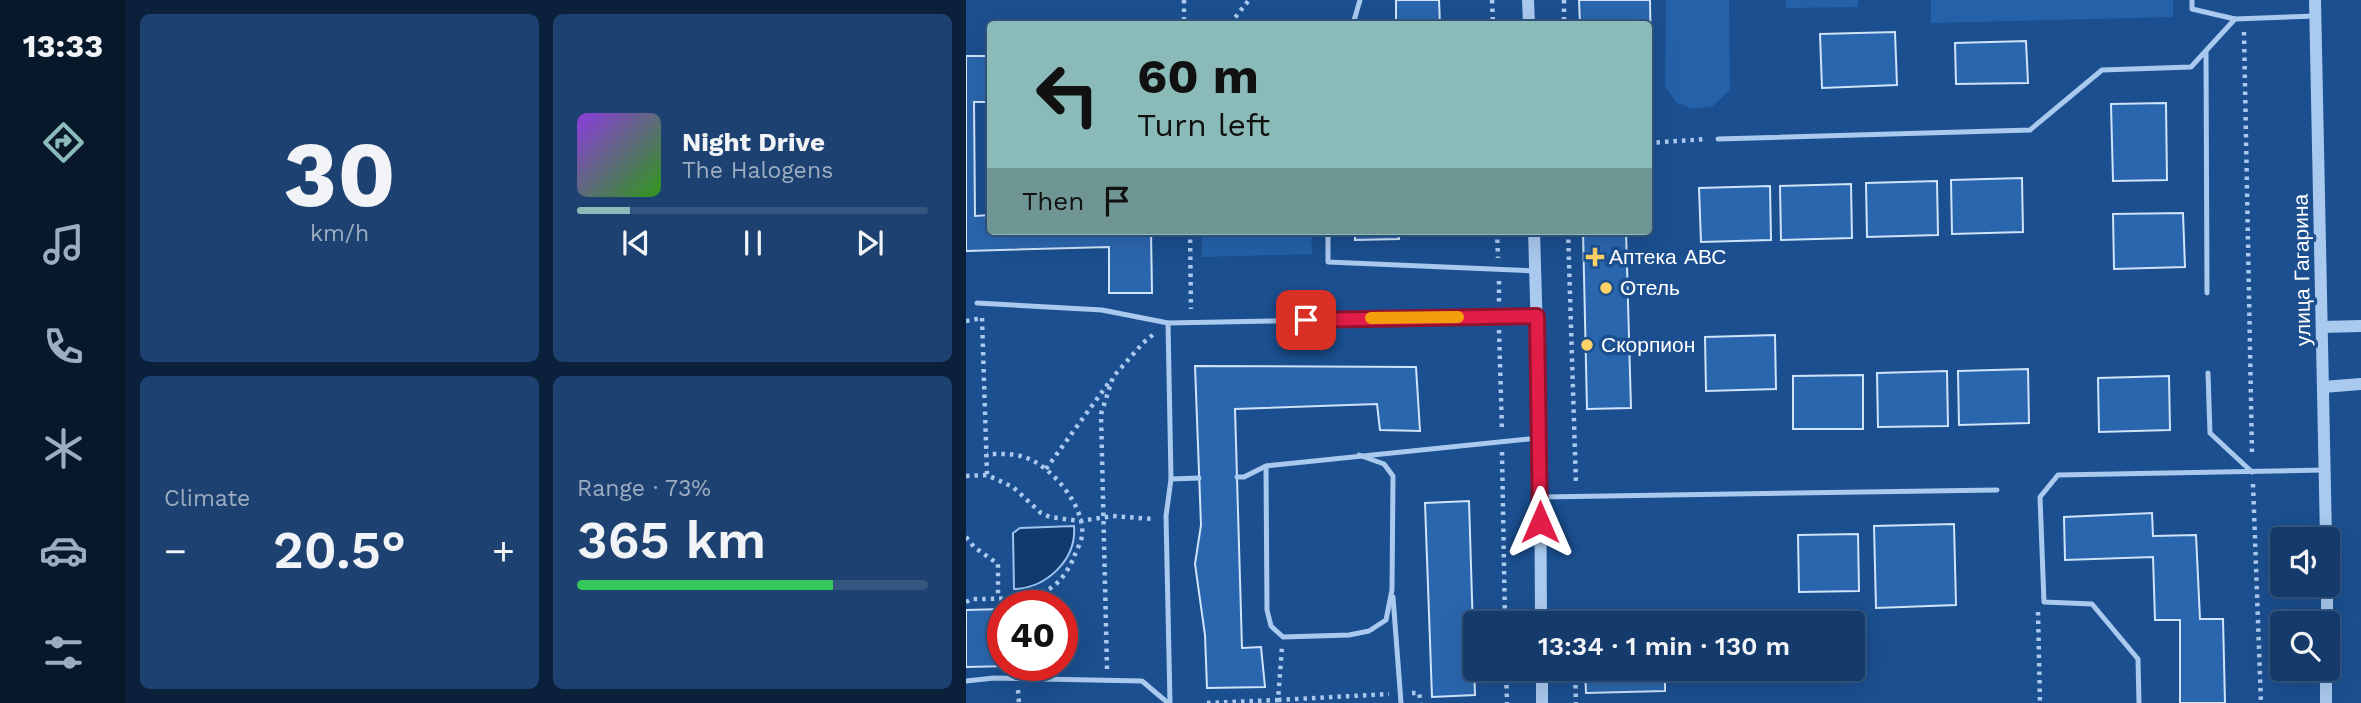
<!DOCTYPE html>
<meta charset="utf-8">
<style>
:root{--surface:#143b6b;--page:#1d4271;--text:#f1f3f6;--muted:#9dadc1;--line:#33557e;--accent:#8bbbb9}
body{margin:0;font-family:"Work Sans",sans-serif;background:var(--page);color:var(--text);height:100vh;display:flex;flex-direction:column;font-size:26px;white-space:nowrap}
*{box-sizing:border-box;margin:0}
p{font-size:23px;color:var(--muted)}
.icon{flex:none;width:38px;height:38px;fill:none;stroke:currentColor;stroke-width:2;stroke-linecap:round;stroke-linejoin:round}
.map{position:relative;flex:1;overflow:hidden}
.drawer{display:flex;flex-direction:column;gap:14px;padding:14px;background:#0b203b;width:840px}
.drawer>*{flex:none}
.top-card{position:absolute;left:21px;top:21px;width:665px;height:214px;border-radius:7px;box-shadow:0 7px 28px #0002,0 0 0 2px var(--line);background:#8bbbb9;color:#111;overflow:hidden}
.buttons{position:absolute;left:1304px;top:527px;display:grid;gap:14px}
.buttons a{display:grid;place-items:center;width:70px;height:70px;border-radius:7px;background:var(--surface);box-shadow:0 7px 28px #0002,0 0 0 2px var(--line);font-size:35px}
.speed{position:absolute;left:21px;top:590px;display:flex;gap:14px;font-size:35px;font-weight:700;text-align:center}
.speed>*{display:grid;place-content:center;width:91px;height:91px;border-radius:50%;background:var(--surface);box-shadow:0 7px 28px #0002,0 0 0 2px var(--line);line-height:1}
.speed .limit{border:10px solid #d22;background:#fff;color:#111}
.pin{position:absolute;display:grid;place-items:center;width:60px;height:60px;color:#fff;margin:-30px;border-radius:14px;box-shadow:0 4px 10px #0006}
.me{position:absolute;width:77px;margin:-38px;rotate:0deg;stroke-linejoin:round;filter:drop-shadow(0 0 5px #0008)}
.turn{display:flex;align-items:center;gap:24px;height:147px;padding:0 35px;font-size:32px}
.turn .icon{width:91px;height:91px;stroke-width:2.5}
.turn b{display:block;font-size:49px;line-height:60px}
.then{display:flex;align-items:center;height:66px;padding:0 35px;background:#0003;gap:14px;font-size:26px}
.big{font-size:52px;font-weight:600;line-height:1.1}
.drawer .card{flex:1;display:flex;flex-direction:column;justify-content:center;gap:10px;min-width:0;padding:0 24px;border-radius:10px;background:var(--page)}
.drawer .dial{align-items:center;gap:0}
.dial b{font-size:91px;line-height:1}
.song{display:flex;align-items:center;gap:21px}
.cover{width:84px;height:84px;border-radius:10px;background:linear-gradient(135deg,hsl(270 70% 55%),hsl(110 70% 35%))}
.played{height:7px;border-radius:4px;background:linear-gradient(90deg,var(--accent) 15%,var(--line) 15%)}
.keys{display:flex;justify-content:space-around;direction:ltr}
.heat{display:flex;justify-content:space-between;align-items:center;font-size:38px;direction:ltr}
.charge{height:10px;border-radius:5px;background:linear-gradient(90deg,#34c759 73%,var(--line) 0)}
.drawer .tiles{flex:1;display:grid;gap:14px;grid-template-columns:repeat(2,1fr)}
.trip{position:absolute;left:497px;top:611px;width:402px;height:70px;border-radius:7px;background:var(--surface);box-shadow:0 7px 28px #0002,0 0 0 2px var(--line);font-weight:600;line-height:70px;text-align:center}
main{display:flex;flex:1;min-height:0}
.menu{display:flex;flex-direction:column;width:126px;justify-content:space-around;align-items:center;background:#08182b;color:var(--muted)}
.menu .icon{width:49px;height:49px}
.menu .selected{color:var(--accent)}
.menu b{font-size:32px;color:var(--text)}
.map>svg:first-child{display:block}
.green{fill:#2461a8}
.water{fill:#123a6d;stroke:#9cc4f0;stroke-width:2}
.building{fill:#2a66ad;stroke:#cfe3fa;stroke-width:2}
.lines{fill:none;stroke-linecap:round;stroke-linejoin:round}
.path{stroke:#a9c9ee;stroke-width:4.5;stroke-dasharray:3.5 5;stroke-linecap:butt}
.service{stroke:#a9c9ee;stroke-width:5}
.tertiary{stroke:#a9c9ee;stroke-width:12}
.route-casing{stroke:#92132f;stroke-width:18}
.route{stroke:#e11d48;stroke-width:12}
.slow{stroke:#f59e0b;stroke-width:12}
.poi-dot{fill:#ffd166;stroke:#1b4f8f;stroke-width:2.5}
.labels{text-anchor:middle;stroke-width:7;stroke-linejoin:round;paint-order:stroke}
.poi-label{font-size:21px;fill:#fff;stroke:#1b4f8f;text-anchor:start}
.street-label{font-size:21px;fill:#fff;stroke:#1b4f8f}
</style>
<main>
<nav class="menu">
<b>13:33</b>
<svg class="icon selected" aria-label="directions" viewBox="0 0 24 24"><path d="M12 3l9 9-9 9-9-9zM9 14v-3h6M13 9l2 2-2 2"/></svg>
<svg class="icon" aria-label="music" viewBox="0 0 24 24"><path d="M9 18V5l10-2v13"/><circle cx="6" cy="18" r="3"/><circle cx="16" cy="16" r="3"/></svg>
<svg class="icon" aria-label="phone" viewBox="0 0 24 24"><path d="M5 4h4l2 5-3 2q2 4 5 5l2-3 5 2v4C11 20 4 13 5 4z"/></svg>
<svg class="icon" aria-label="climate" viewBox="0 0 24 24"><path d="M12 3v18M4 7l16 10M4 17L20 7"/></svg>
<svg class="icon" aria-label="car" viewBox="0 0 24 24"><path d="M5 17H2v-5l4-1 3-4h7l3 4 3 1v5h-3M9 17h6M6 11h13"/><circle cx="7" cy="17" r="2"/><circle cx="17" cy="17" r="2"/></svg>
<svg class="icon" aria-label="filters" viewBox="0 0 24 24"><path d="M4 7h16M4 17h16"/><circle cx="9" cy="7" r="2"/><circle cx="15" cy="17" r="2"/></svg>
</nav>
<section class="drawer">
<div class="tiles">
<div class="card dial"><b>30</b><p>km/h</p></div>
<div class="card">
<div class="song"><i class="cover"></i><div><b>Night Drive</b><p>The Halogens</p></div></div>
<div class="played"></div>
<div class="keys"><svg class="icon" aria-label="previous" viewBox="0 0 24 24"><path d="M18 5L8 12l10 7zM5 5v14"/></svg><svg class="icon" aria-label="pause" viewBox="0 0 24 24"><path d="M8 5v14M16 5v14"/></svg><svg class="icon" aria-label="next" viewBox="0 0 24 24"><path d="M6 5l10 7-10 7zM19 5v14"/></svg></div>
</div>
<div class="card"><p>Climate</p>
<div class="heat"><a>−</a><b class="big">20.5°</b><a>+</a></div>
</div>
<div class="card"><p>Range · 73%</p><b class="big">365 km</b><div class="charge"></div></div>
</div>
</section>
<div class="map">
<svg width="1395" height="703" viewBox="0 0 1395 703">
<rect width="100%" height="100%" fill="#1b4f8f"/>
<g class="green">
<path d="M700,0h63l1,90 -17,16 -21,3 -16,-7 -11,-16z"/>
<path d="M820,0h72v7l-72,1z"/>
<path d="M965,0h242v17l-242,6z"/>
<path d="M236,231h109l1,23 -110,3z"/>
</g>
<path class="water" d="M108,526c3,34 -28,62 -60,63l-1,-56 7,-5z"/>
<g class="building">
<path d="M430,0h43l1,24h-44z"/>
<path d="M613,0h71l2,117h-4v-93h-68z"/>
<path d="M929,32l2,53 -75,3 -2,-54z"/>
<path d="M1060,41l2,42 -72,1 -1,-41z"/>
<path d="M0,56h24v46h-16l1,114 15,-1v16h161l1,62h-43v-46l-143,4z"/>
<path d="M1200,103l1,77 -54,1 -2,-77z"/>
<path d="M1056,178l1,54 -71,2 -1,-54z"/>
<path d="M971,181l1,54 -71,2 -1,-54z"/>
<path d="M885,184l1,54 -71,2 -1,-54z"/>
<path d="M804,186l1,54 -70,2 -2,-54z"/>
<path d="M1217,213l2,54 -71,2 -1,-55z"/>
<path d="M389,231h43l1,8 -44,1z"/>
<path d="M617,231h43l5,177 -44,1z"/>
<path d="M809,335l1,54 -70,2 -1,-54z"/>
<path d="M229,366l221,1 4,64 -40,-1 -3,-26 -142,5 7,239 19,-1 4,40 -58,1 -2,-53 -10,-71 6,-39z"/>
<path d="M1062,369l1,54 -70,2 -1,-54z"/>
<path d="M981,371l1,55 -70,1 -1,-54z"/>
<path d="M897,375v54h-70v-53z"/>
<path d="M1203,376l1,54 -71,2 -1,-54z"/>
<path d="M503,501l6,194 -43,2 -7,-194z"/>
<path d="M1186,513l1,23 43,-1 4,84h23l2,84h-45v-83h-25l-2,-63 -88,3 -1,-43z"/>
<path d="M988,524l2,81 -80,3 -2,-82z"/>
<path d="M892,534l1,57 -60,1 -1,-57z"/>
<path d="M37,609v56l9,1 -46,1v-57z"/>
<path d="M619,668h80v23l-79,2z"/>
</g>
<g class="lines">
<g class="path">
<path d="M218,0v24"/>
<path d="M526,0l1,24"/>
<path d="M598,0v24"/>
<path d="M264,24l19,-24"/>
<path d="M1278,32l8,422"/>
<path d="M682,143l59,-4"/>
<path d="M224,231l1,78"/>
<path d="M531,231l1,27"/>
<path d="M602,231l8,254"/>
<path d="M533,281v23"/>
<path d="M16,318l5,156"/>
<path d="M0,321l16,-3"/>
<path d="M533,330l3,100"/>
<path d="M536,452l3,171"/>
<path d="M80,469l64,-88"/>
<path d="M0,476l21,-1 26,12 28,26 9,4 30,4 33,-5 40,3"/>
<path d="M1287,484l8,219"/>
<path d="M0,537l8,10 24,17v33"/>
<path d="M0,602l6,-3c21,0 57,0 75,-9 13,-6 22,-21 27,-33 2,-6 7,-14 8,-21 4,-29 -31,-71 -58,-79 -11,-4 -26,-3 -37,-3"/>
<path d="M62,606v-10"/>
<path d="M1072,612l2,91"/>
<path d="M540,668l1,35"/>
<path d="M609,668l1,35"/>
<path d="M141,669l-6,-255 12,-37 30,-34 12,-10"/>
<path d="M52,690l1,13"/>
<path d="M446,693h7l2,10"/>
<path d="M312,700l111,-6"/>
<path d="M241,703l71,-3 4,-53"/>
</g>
<g class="service">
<path d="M1226,0v9l43,10"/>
<path d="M387,24l7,-24"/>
<path d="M1240,52l1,241"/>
<path d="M752,139l312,-9 72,-60 89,-3 44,-48 81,-3"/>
<path d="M362,231v31l207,9"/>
<path d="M11,303l125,7 66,13 369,-7"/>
<path d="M202,323l3,156 -5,37 4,187"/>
<path d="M1242,373l2,60 42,39"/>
<path d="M300,466l1,144 4,16 12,11 66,-2 20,-4 17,-11 6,-30 1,-114 -9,-12 -25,-9"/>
<path d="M271,477h7l22,-11 272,-28"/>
<path d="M205,479l28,-1"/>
<path d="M576,497l455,-7"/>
<path d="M427,597l8,106"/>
<path d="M0,681l28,-3 148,3 26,22"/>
<path d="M1173,703l-1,-44 -46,-55 -48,-2 -4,-105 18,-22 267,-5"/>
</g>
<g class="tertiary">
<path d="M562,0l1,24"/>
<path d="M1349,0l11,539"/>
<path d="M568,231l6,207 1,185"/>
<path d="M1356,327l39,-1"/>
<path d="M1357,387l38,-3"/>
<path d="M1361,623v-39"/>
<path d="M576,668v35"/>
<path d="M1360,703v-35"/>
</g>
</g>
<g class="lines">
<g class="route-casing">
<path id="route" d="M340,320l231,-4 3,206"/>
</g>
<use href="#route" class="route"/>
<path class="slow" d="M405,318l87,-1"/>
</g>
<g class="poi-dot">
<path d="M625.5 246.5h7v7h7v7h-7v7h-7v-7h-7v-7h7z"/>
<circle cx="640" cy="288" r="7"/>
<circle cx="621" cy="345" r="7"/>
</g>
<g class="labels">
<g class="poi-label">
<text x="643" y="264">Аптека АВС</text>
<text x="654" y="295">Отель</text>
<text x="635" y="352">Скорпион</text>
</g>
<g class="street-label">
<text transform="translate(1336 270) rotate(-91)" y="7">улица Гагарина</text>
</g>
</g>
</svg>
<div class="buttons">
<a><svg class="icon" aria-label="sound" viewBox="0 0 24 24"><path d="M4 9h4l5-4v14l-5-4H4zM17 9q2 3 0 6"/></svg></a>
<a><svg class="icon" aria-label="search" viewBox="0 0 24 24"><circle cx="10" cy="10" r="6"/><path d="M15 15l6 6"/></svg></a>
</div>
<div class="speed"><div class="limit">40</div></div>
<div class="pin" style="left:340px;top:320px;background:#d93025"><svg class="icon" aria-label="arrive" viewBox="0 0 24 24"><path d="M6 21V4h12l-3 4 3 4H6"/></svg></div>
<svg class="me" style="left:574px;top:522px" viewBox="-20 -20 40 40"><path d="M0-17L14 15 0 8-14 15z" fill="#e11d48" stroke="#fff" stroke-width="4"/></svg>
<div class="trip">13:34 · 1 min · 130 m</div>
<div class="top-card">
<div class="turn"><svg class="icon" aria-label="left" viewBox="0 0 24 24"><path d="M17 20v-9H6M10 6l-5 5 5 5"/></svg><div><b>60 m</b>Turn left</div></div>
<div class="then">Then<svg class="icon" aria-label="arrive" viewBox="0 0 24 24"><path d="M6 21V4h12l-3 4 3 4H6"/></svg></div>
</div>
</div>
</main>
